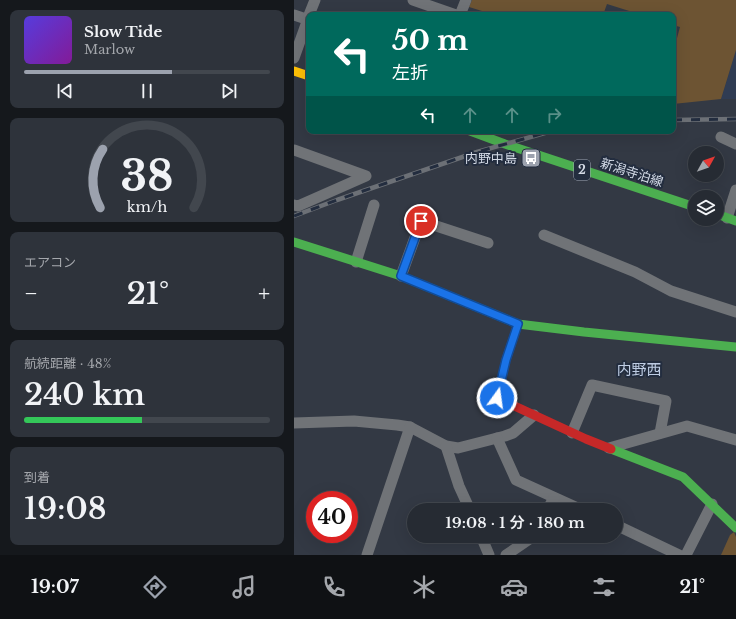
<!DOCTYPE html>
<html lang="ja">
<meta charset="utf-8">
<style>
:root{--surface:#262b33;--page:#2e333b;--text:#f1f3f6;--muted:#a4a7ac;--line:#42474e;--accent:#9ca2ae}
body{margin:0;font-family:"Libre Baskerville","Noto Sans JP",serif;background:var(--page);color:var(--text);height:100vh;display:flex;flex-direction:column;font-size:15px;white-space:nowrap}
*{box-sizing:border-box;margin:0}
p{font-size:13px;color:var(--muted)}
.icon{flex:none;width:22px;height:22px;fill:none;stroke:currentColor;stroke-width:2;stroke-linecap:round;stroke-linejoin:round}
.map{position:relative;flex:1;overflow:hidden}
.drawer{display:flex;flex-direction:column;gap:10px;padding:10px;background:#15181c;width:294px}
.drawer>*{flex:none}
.hud{position:absolute;left:12px;top:12px;width:370px;height:122px;border-radius:8px;box-shadow:0 4px 16px #0002,0 0 0 1px var(--line);background:#00695c;color:#fff;overflow:hidden}
.needle{width:26px;rotate:50deg}
.tools{position:absolute;left:394px;top:146px;display:grid;gap:8px}
.tools a{display:grid;place-items:center;width:36px;height:36px;border-radius:50%;background:var(--surface);box-shadow:0 4px 16px #0002,0 0 0 1px var(--line);font-size:20px}
.speed{position:absolute;left:12px;top:491px;display:flex;gap:8px;font-size:20px;font-weight:700;text-align:center}
.speed>*{display:grid;place-content:center;width:52px;height:52px;border-radius:50%;background:var(--surface);box-shadow:0 4px 16px #0002,0 0 0 1px var(--line);line-height:1}
.speed .limit{border:6px solid #d22;background:#fff;color:#111}
.pin{position:absolute;display:grid;place-items:center;width:34px;height:34px;color:#fff;margin:-17px;border:2px solid #fff;border-radius:50%;box-shadow:0 1px 4px #0007}
.me{position:absolute;width:44px;margin:-22px;rotate:14deg;stroke-linejoin:round;filter:drop-shadow(0 0 3px #0008)}
.turn{display:flex;align-items:center;gap:14px;height:84px;padding:0 20px;font-size:18px}
.turn .icon{width:52px;height:52px;stroke-width:2.5}
.turn b{display:block;font-size:28px;line-height:34px}
.lanes{display:flex;align-items:center;height:38px;padding:0 20px;background:#0003;justify-content:center;gap:20px;direction:ltr}
.lanes .off{opacity:.35}
.big{font-size:30px;font-weight:600;line-height:1.1}
.drawer .card{flex:1;display:flex;flex-direction:column;justify-content:center;gap:6px;min-width:0;padding:0 14px;border-radius:8px;background:var(--page)}
.drawer .dial{align-items:center;gap:0}
.dial svg{height:104px;overflow:visible;fill:none;stroke:var(--line);stroke-width:7;stroke-linecap:round;text-anchor:middle}
.dial text{fill:var(--text);stroke:none}
.song{display:flex;align-items:center;gap:12px}
.cover{width:48px;height:48px;border-radius:6px;background:linear-gradient(135deg,hsl(250 70% 55%),hsl(290 70% 35%))}
.played{height:4px;border-radius:2px;background:linear-gradient(90deg,var(--accent) 60%,var(--line) 60%)}
.keys{display:flex;justify-content:space-around;direction:ltr}
.heat{display:flex;justify-content:space-between;align-items:center;font-size:22px;direction:ltr}
.charge{height:6px;border-radius:3px;background:linear-gradient(90deg,#34c759 48%,var(--line) 0)}
.trip{position:absolute;left:113px;top:503px;width:216px;height:40px;border-radius:20px;background:var(--surface);box-shadow:0 4px 16px #0002,0 0 0 1px var(--line);font-weight:600;line-height:40px;text-align:center}
.tab-bar{display:flex;height:64px;justify-content:space-around;align-items:center;background:#0f1114;color:var(--muted)}
.tab-bar .icon{width:28px;height:28px}
.tab-bar .active{color:var(--accent)}
.tab-bar b{font-size:18px;color:var(--text)}
main{display:flex;flex:1;min-height:0}
.map>svg:first-child{display:block}
.built{fill:#303c53}
.green{fill:#6d5433}
.lines{fill:none;stroke-linecap:round;stroke-linejoin:round}
.street{stroke:#707377;stroke-width:11}
.fast{stroke:#4caf50;stroke-width:9}
.slow{stroke:#ffc107;stroke-width:9}
.jam{stroke:#c62828;stroke-width:9}
.rail-casing{stroke:#6c7076;stroke-width:4.5}
.rail{stroke:#232d3f;stroke-width:3;stroke-dasharray:9;stroke-linecap:butt}
.route-casing{stroke:#114b97;stroke-width:10}
.route{stroke:#1a73e8;stroke-width:7}
.labels{text-anchor:middle;stroke-width:4;stroke-linejoin:round;paint-order:stroke}
.shield{fill:#232d3f;stroke:#9fa7b5;stroke-width:1}
.shield-label{font-size:12px;font-weight:bold;fill:#d4dbe7}
.poi-label{font-size:13px;fill:#d4dbe7;stroke:#232d3f;text-anchor:end}
.street-label{font-size:13px;fill:#d4dbe7;stroke:#232d3f}
.quarter-label{font-size:15px;fill:#becce3;stroke:#232d3f}
</style>
<main>
<section class="drawer">
<div class="card">
<div class="song"><i class="cover"></i><div><b>Slow Tide</b><p>Marlow</p></div></div>
<div class="played"></div>
<div class="keys"><svg class="icon" aria-label="previous" viewBox="0 0 24 24"><path d="M18 5L8 12l10 7zM5 5v14"/></svg><svg class="icon" aria-label="pause" viewBox="0 0 24 24"><path d="M8 5v14M16 5v14"/></svg><svg class="icon" aria-label="next" viewBox="0 0 24 24"><path d="M6 5l10 7-10 7zM19 5v14"/></svg></div>
</div>
<div class="card dial"><svg viewBox="0 0 100 80">
<path d="M14 69A42 42 0 1 1 86 69"/>
<path d="M14 69A42 42 0 0 1 16 24" stroke="#9ca2ae"/>
<text x="50" y="56" font-size="32" font-weight="700">38</text>
<text x="50" y="72" font-size="11">km/h</text>
</svg></div>
<div class="card"><p>エアコン</p>
<div class="heat"><a>−</a><b class="big">21°</b><a>+</a></div>
</div>
<div class="card"><p>航続距離 · 48%</p><b class="big">240 km</b><div class="charge"></div></div>
<div class="card"><p>到着</p><b class="big">19:08</b></div>
</section>
<div class="map">
<svg width="442" height="555" viewBox="0 0 442 555">
<rect width="100%" height="100%" fill="#333944"/>
<path class="built" d="M442,50v49h-15z"/>
<g class="green">
<path d="M178,0h264v50l-15,49 -48,5v-51l7,-26 -7,-2v-10h-31l-35,-11 -4,11h-108l-26,-8z"/>
<path d="M440,532l2,5v18h-15l9,-20z"/>
</g>
<g class="lines">
<g class="street">
<path d="M119,0l43,15"/>
<path d="M0,15l15,5"/>
<path d="M15,15l6,-15"/>
<path d="M166,15l6,-15"/>
<path d="M0,58l15,-42"/>
<path d="M427,137l15,7"/>
<path d="M0,150l72,26 -68,30 -4,-1"/>
<path d="M433,218l9,-28"/>
<path d="M250,235l91,37 36,19 65,21"/>
<path d="M62,262l18,-57"/>
<path d="M107,276l20,-55 67,22"/>
<path d="M0,423l60,-2 43,4 13,2 36,19 12,2 47,-12 8,-3 21,-18"/>
<path d="M278,433l20,-48 74,16 -6,32"/>
<path d="M203,438l19,42 66,30"/>
<path d="M152,446l13,40 11,24"/>
<path d="M315,448l78,-22 49,14"/>
<path d="M253,510l7,-12"/>
<path d="M322,525l63,30"/>
<path d="M187,536l8,19"/>
<path d="M73,555l43,-128"/>
<path d="M212,555l25,-17 1,-2"/>
<path d="M392,555l26,-51"/>
</g>
<g class="fast">
<path d="M176,131l35,13 190,63"/>
<path d="M423,214l19,7"/>
<path d="M0,242l107,34 117,48 66,8 152,15"/>
<path d="M317,449l72,28 53,51"/>
</g>
<path class="slow" d="M0,71l15,5"/>
<path class="jam" d="M224,324l-12,36 -9,38 89,41 25,10"/>
<g class="rail-casing">
<g id="rail">
<path d="M379,120l63,-1"/>
<path d="M0,216l43,-16 140,-48 75,-21"/>
</g>
</g>
<use href="#rail" class="rail"/>
</g>
<g class="lines">
<g class="route-casing">
<path id="route" d="M127,221l-20,55 117,48 -12,36 -9,38"/>
</g>
<use href="#route" class="route"/>
</g>
<defs>
<g id="bus-square" transform="scale(1)"><rect x="-9" y="-9" width="18" height="18" rx="4" fill="#9ca2ae" stroke="#232d3f"/><path d="M-5-6H5V4H4V6H2V4H-2V6H-4V4H-5ZM-3.5-4V0h7V-4ZM-3.5 1.2v1.5H-2V1.2ZM2 1.2v1.5H3.5V1.2Z" fill="#fff"/></g>
</defs>
<g fill-rule="evenodd">
<use href="#bus-square" x="237" y="158"/>
</g>
<g class="labels">
<rect class="shield" x="280" y="160" width="16" height="20" rx="3"/>
<g class="shield-label">
<text x="288" y="174">2</text>
</g>
<g class="poi-label">
<text x="223" y="163">内野中島</text>
</g>
<g class="street-label">
<text transform="translate(338 172) rotate(18)" y="5">新潟寺泊線</text>
</g>
<g class="quarter-label">
<text x="345" y="375">内野西</text>
</g>
</g>
</svg>
<div class="tools">
<a><svg class="needle" viewBox="-14 -14 28 28"><path d="M0-13l5 13h-10z" fill="#e53935"/><path d="M0 13l5-13h-10z" fill="#a4a7ac"/></svg></a>
<a><svg class="icon" aria-label="layers" viewBox="0 0 24 24"><path d="M12 4l9 5-9 5-9-5zM3 14l9 5 9-5"/></svg></a>
</div>
<div class="speed"><div class="limit">40</div></div>
<div class="pin" style="left:127px;top:221px;background:#d93025"><svg class="icon" aria-label="arrive" viewBox="0 0 24 24"><path d="M6 21V4h12l-3 4 3 4H6"/></svg></div>
<svg class="me" style="left:203px;top:398px" viewBox="-20 -20 40 40"><circle r="17" fill="#1a73e8" stroke="#fff" stroke-width="3"/><path d="M0-11L8 9 0 5-8 9z" fill="#fff"/></svg>
<div class="trip">19:08 · 1 分 · 180 m</div>
<div class="hud">
<div class="turn"><svg class="icon" aria-label="left" viewBox="0 0 24 24"><path d="M17 20v-9H6M10 6l-5 5 5 5"/></svg><div><b>50 m</b>左折</div></div>
<div class="lanes"><svg class="icon" aria-label="left" viewBox="0 0 24 24"><path d="M17 20v-9H6M10 6l-5 5 5 5"/></svg><svg class="icon off" aria-label="ahead" viewBox="0 0 24 24"><path d="M12 20V5M6 11l6-6 6 6"/></svg><svg class="icon off" aria-label="ahead" viewBox="0 0 24 24"><path d="M12 20V5M6 11l6-6 6 6"/></svg><svg class="icon off" aria-label="right" viewBox="0 0 24 24"><path d="M7 20v-9h11M14 6l5 5-5 5"/></svg></div>
</div>
</div>
</main>
<nav class="tab-bar">
<b>19:07</b>
<svg class="icon active" aria-label="directions" viewBox="0 0 24 24"><path d="M12 3l9 9-9 9-9-9zM9 14v-3h6M13 9l2 2-2 2"/></svg>
<svg class="icon" aria-label="music" viewBox="0 0 24 24"><path d="M9 18V5l10-2v13"/><circle cx="6" cy="18" r="3"/><circle cx="16" cy="16" r="3"/></svg>
<svg class="icon" aria-label="phone" viewBox="0 0 24 24"><path d="M5 4h4l2 5-3 2q2 4 5 5l2-3 5 2v4C11 20 4 13 5 4z"/></svg>
<svg class="icon" aria-label="climate" viewBox="0 0 24 24"><path d="M12 3v18M4 7l16 10M4 17L20 7"/></svg>
<svg class="icon" aria-label="car" viewBox="0 0 24 24"><path d="M5 17H2v-5l4-1 3-4h7l3 4 3 1v5h-3M9 17h6M6 11h13"/><circle cx="7" cy="17" r="2"/><circle cx="17" cy="17" r="2"/></svg>
<svg class="icon" aria-label="filters" viewBox="0 0 24 24"><path d="M4 7h16M4 17h16"/><circle cx="9" cy="7" r="2"/><circle cx="15" cy="17" r="2"/></svg>
<b>21°</b>
</nav>
